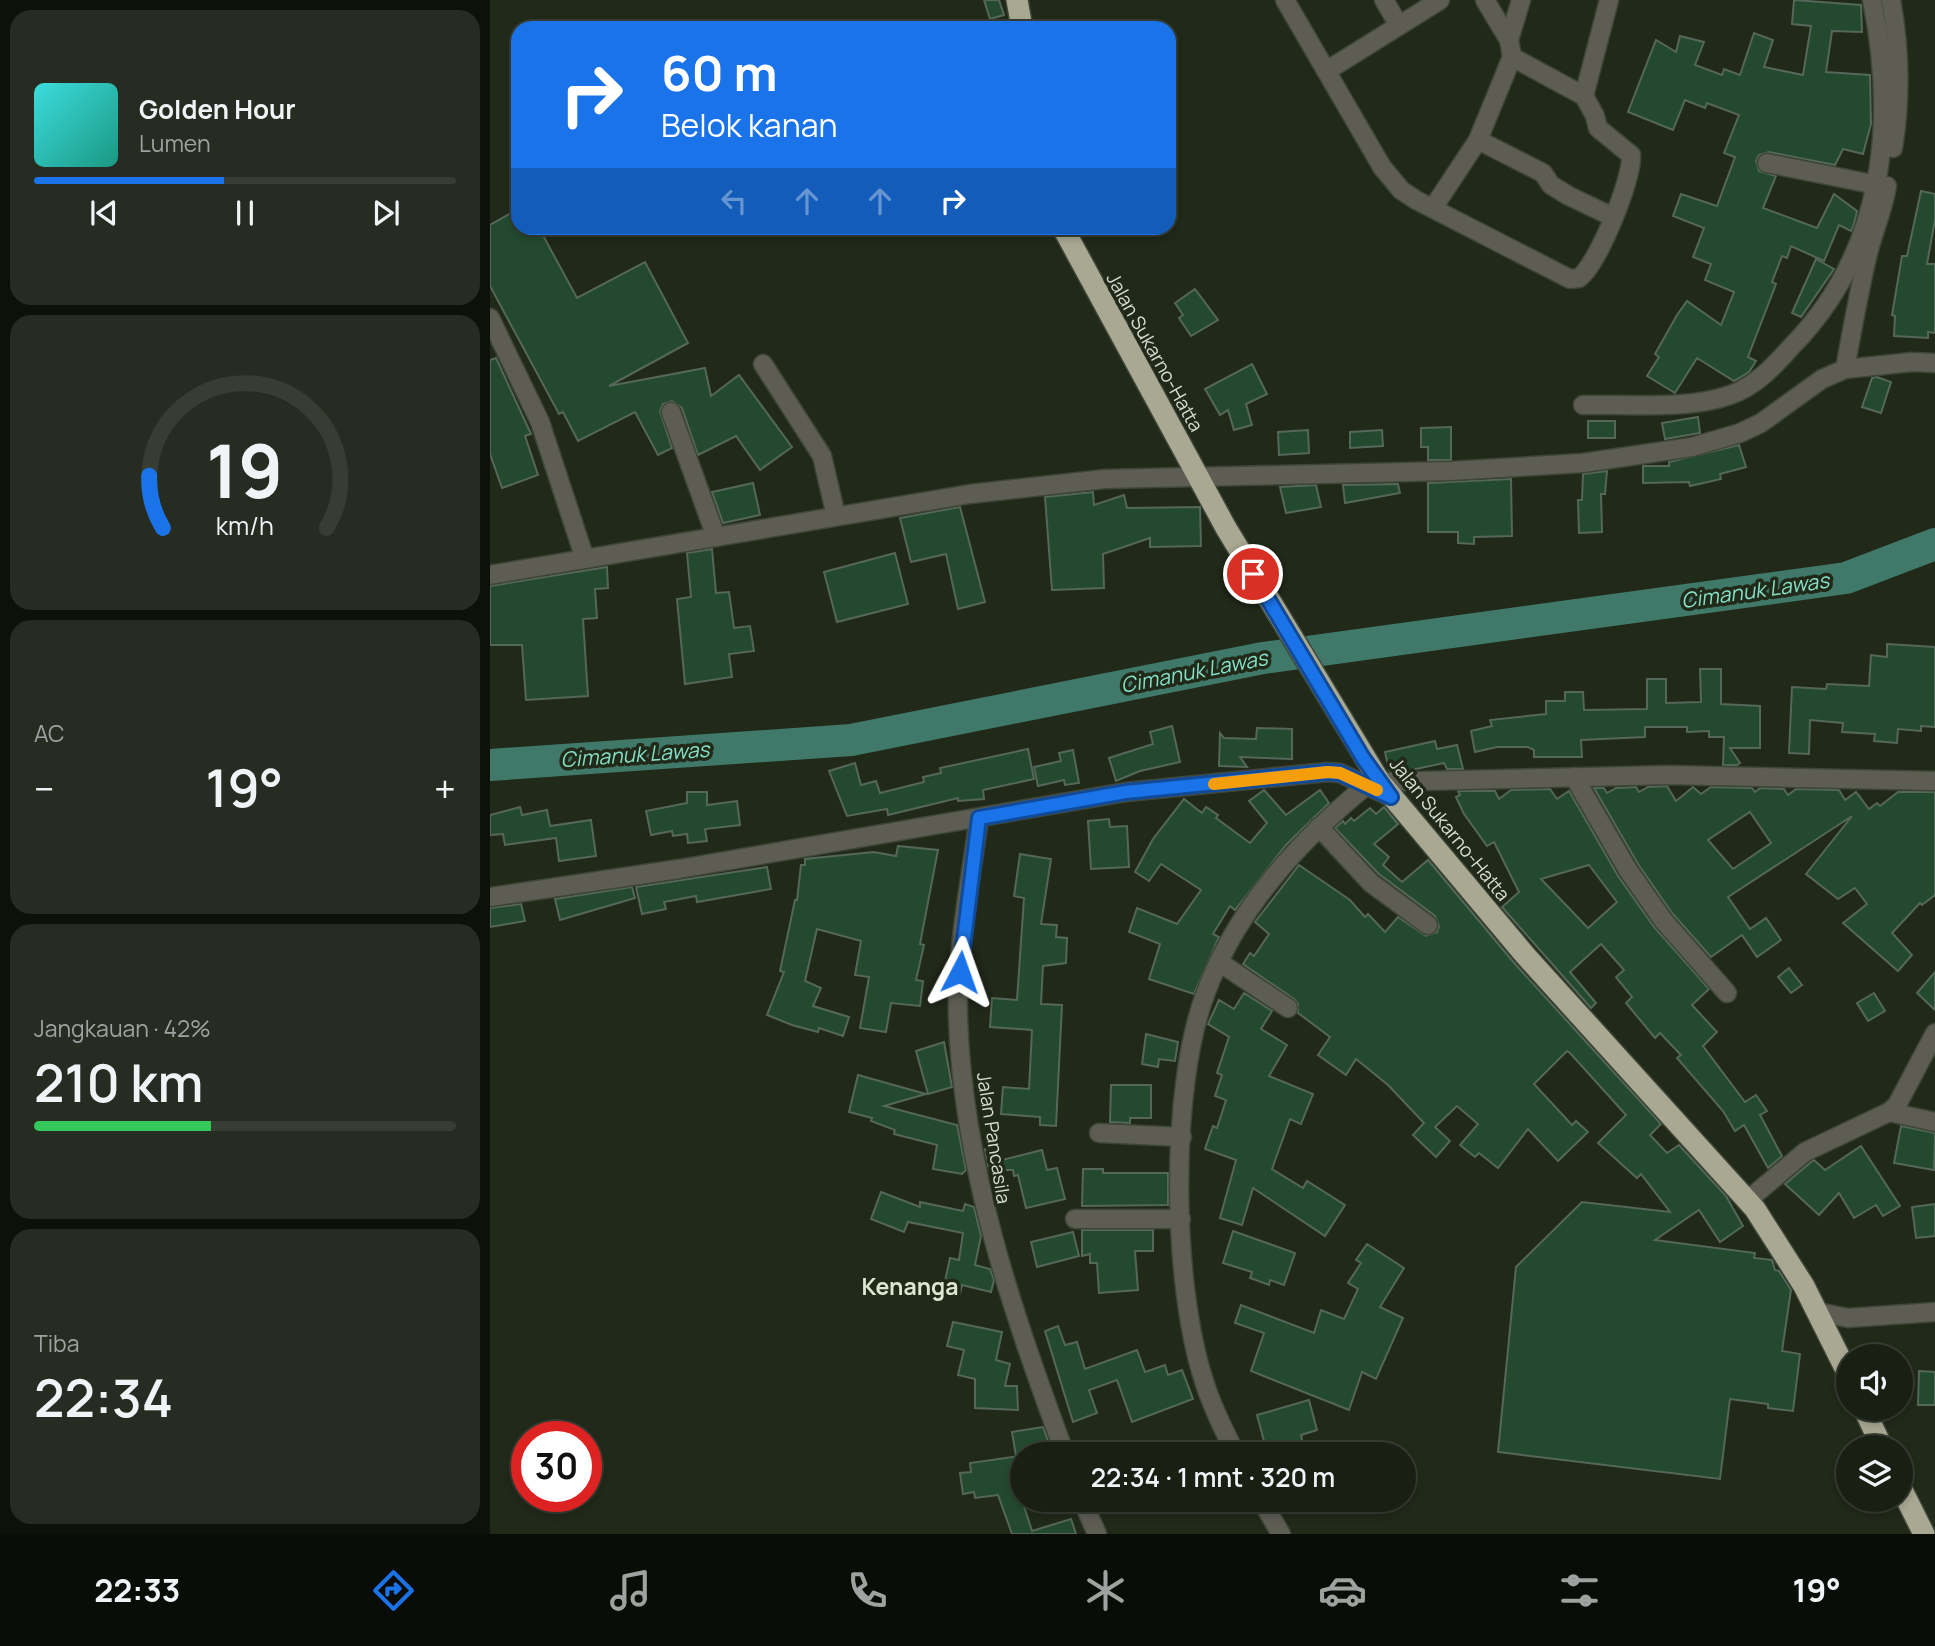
<!DOCTYPE html>
<html lang="id">
<meta charset="utf-8">
<style>
:root{--surface:#191f13;--page:#262c21;--text:#f1f3f6;--muted:#9fa2a0;--line:#373d33;--accent:#1a73e8}
body{margin:0;font-family:Manrope,sans-serif;background:var(--page);color:var(--text);height:100vh;display:flex;flex-direction:column;font-size:26px;white-space:nowrap}
*{box-sizing:border-box;margin:0}
p{font-size:23px;color:var(--muted)}
.icon{flex:none;width:38px;height:38px;fill:none;stroke:currentColor;stroke-width:2;stroke-linecap:round;stroke-linejoin:round}
.map{position:relative;flex:1;overflow:hidden}
.panel{display:flex;flex-direction:column;gap:10px;padding:10px;background:#0e110a;width:490px}
.panel>*{flex:none}
.hud{position:absolute;left:21px;top:21px;width:665px;height:214px;border-radius:21px;box-shadow:0 4px 10px #0003,0 0 0 2px var(--line);background:#1a73e8;color:#fff;overflow:hidden}
.fabs{position:absolute;left:1346px;top:1344px;display:grid;gap:14px}
.fabs a{display:grid;place-items:center;width:77px;height:77px;border-radius:50%;background:var(--surface);box-shadow:0 4px 10px #0003,0 0 0 2px var(--line);font-size:35px}
.speed{position:absolute;left:21px;top:1421px;display:flex;gap:14px;font-size:35px;font-weight:700;text-align:center}
.speed>*{display:grid;place-content:center;width:91px;height:91px;border-radius:50%;background:var(--surface);box-shadow:0 4px 10px #0003,0 0 0 2px var(--line);line-height:1}
.speed .limit{border:10px solid #d22;background:#fff;color:#111}
.pin{position:absolute;display:grid;place-items:center;width:60px;height:60px;color:#fff;margin:-30px;border:4px solid #fff;border-radius:50%;box-shadow:0 2px 7px #0007}
.me{position:absolute;width:77px;margin:-38px;rotate:4deg;stroke-linejoin:round;filter:drop-shadow(0 0 5px #0008)}
.turn{display:flex;align-items:center;gap:24px;height:147px;padding:0 35px;font-size:32px}
.turn .icon{width:91px;height:91px;stroke-width:2.5}
.turn b{display:block;font-size:49px;line-height:60px}
.lanes{display:flex;align-items:center;height:66px;padding:0 35px;background:#0003;justify-content:center;gap:35px;direction:ltr}
.lanes .off{opacity:.35}
.big{font-size:52px;font-weight:600;line-height:1.1}
.panel .tile{flex:1;display:flex;flex-direction:column;justify-content:center;gap:10px;min-width:0;padding:0 24px;border-radius:21px;background:var(--page)}
.panel .dial{align-items:center;gap:0}
.dial svg{height:182px;overflow:visible;fill:none;stroke:var(--line);stroke-width:7;stroke-linecap:round;text-anchor:middle}
.dial text{fill:var(--text);stroke:none}
.song{display:flex;align-items:center;gap:21px}
.cover{width:84px;height:84px;border-radius:10px;background:linear-gradient(135deg,hsl(180 70% 55%),hsl(170 70% 35%))}
.played{height:7px;border-radius:4px;background:linear-gradient(90deg,var(--accent) 45%,var(--line) 45%)}
.keys{display:flex;justify-content:space-around;direction:ltr}
.heat{display:flex;justify-content:space-between;align-items:center;font-size:38px;direction:ltr}
.charge{height:10px;border-radius:5px;background:linear-gradient(90deg,#34c759 42%,var(--line) 0)}
.trip{position:absolute;left:520px;top:1442px;width:406px;height:70px;border-radius:35px;background:var(--surface);box-shadow:0 4px 10px #0003,0 0 0 2px var(--line);font-weight:600;line-height:70px;text-align:center}
.tabs{display:flex;height:112px;justify-content:space-around;align-items:center;background:#0a0c08;color:var(--muted)}
.tabs .icon{width:49px;height:49px}
.tabs .selected{color:var(--accent)}
.tabs b{font-size:32px;color:var(--text)}
main{display:flex;flex:1;min-height:0}
.map>svg:first-child{display:block}
.lines{fill:none;stroke-linecap:round;stroke-linejoin:round}
.river{stroke:#407969;stroke-width:32}
.building{fill:#234a2e;stroke:#556759;stroke-width:2;fill-rule:evenodd}
.minor-casing{stroke:#3e4637;stroke-width:21}
.highway-casing{stroke:#3e4637;stroke-width:24}
.minor{stroke:#5d5d54;stroke-width:18}
.highway{stroke:#a9a993;stroke-width:21}
.route-casing{stroke:#114b97;stroke-width:18}
.route{stroke:#1a73e8;stroke-width:12}
.slow{stroke:#f59e0b;stroke-width:12}
.labels{text-anchor:middle;stroke-width:7;stroke-linejoin:round;paint-order:stroke}
.street-label{font-size:19px;fill:#d8ddd3;stroke:#212919}
.water-label{font-size:21px;font-style:italic;fill:#84dfc6;stroke:#212919}
.quarter-label{font-size:23px;font-weight:bold;fill:#dce6d1;stroke:#212919}
</style>
<main>
<section class="panel">
<div class="tile">
<div class="song"><i class="cover"></i><div><b>Golden Hour</b><p>Lumen</p></div></div>
<div class="played"></div>
<div class="keys"><svg class="icon" aria-label="previous" viewBox="0 0 24 24"><path d="M18 5L8 12l10 7zM5 5v14"/></svg><svg class="icon" aria-label="pause" viewBox="0 0 24 24"><path d="M8 5v14M16 5v14"/></svg><svg class="icon" aria-label="next" viewBox="0 0 24 24"><path d="M6 5l10 7-10 7zM19 5v14"/></svg></div>
</div>
<div class="tile dial"><svg viewBox="0 0 100 80">
<path d="M14 69A42 42 0 1 1 86 69"/>
<path d="M14 69A42 42 0 0 1 8 46" stroke="#1a73e8"/>
<text x="50" y="56" font-size="32" font-weight="700">19</text>
<text x="50" y="72" font-size="11">km/h</text>
</svg></div>
<div class="tile"><p>AC</p>
<div class="heat"><a>−</a><b class="big">19°</b><a>+</a></div>
</div>
<div class="tile"><p>Jangkauan · 42%</p><b class="big">210 km</b><div class="charge"></div></div>
<div class="tile"><p>Tiba</p><b class="big">22:34</b></div>
</section>
<div class="map">
<svg width="1445" height="1534" viewBox="0 0 1445 1534">
<rect width="100%" height="100%" fill="#212919"/>
<g class="lines">
<path class="river" d="M0,765l361,-25 412,-82 583,-80 89,-34"/>
</g>
<g class="building">
<path d="M494,0h15l5,15 -14,4z"/>
<path d="M1304,0l67,5 1,27 -30,-1 -6,41 44,3 1,49 -8,30 -20,-5 -8,16 -66,-13 -10,3 -3,6 3,10 17,5 -13,32 54,20 17,-34 23,17 -3,13 -3,7 -12,-6 -15,36 -33,-15 -4,12 -5,-2 -10,26 4,2 -28,73 8,4 -7,11 -15,9 -37,-23 -22,35 -28,-17 12,-19 -4,-3 22,-39 10,-14 34,24 13,-33 -29,-12 6,-16 -18,-7 11,-29 -31,-12 8,-22 36,12 18,-49 -11,-4 15,-38 -32,-12 -2,5 -20,-8 -12,30 -45,-18 28,-72 20,12 4,-16 24,6 -9,23 27,10 2,-6 16,6 14,-42 19,7 -9,27 39,8 8,-49 -19,-2z"/>
<path d="M1431,191l14,3v26l-8,44h8v69l-7,-1v6l-34,-2 1,-20 -3,-1 10,-59h5z"/>
<path d="M28,209v19h21l38,70 68,-36 43,81 -79,43 96,-18 6,28 28,-21 53,72 -32,23 -24,-34 -38,19 -16,-47 -10,-7 -9,3 -3,7 12,37 -14,7 -23,-43 -57,29 -15,-29 -4,2 -69,-128v-61z"/>
<path d="M1326,259l18,10 -33,48 -9,-4z"/>
<path d="M705,289l23,31 -27,16 -12,-18 4,-3 -8,-12z"/>
<path d="M6,358l35,76 -6,2 13,39 -36,13 -12,-34v-94z"/>
<path d="M762,364l15,30 -21,10 6,21 -18,5 -6,-20 -8,5 -15,-26z"/>
<path d="M1387,377l14,5 -10,31 -19,-6 10,-29z"/>
<path d="M1208,417l2,16 -35,6 -3,-16z"/>
<rect x="1098" y="421" width="27" height="17"/>
<path d="M961,427v33h-23v-13h-7v-19z"/>
<path d="M818,430l1,23 -30,2 -1,-23z"/>
<path d="M892,430l1,16 -33,2v-16z"/>
<path d="M1249,445l7,22 -26,7 1,5 -31,7 -1,-4 -46,1v-17h26v-4z"/>
<path d="M1117,471l-2,23h-4l1,38 -23,1 -1,-33h4l1,-26z"/>
<path d="M1021,479l1,57 -38,1v7l-16,-1v-11h-30v-49z"/>
<path d="M263,483l7,32 -37,8 -11,-31z"/>
<path d="M908,484l2,9 -55,10 -2,-18z"/>
<path d="M826,485l5,22 -35,6 -6,-26z"/>
<path d="M603,492l1,13 30,-10 3,13 73,-1 1,39 -51,1v-9l-47,16 1,34 -52,2 -7,-93z"/>
<path d="M470,507l25,95 -27,7 -12,-55 -35,8 -11,-44z"/>
<path d="M222,549l4,44 13,-1 5,36 16,-2 4,25 -25,3 3,23 -47,7 -8,-85 14,-2 -4,-44z"/>
<path d="M405,553l13,51 -71,18 -13,-50z"/>
<path d="M117,567l1,21 -13,1 2,29 -14,1 5,77 -62,4 -4,-55h-32v-59z"/>
<path d="M1397,644l48,3v80l-14,-1v5l-23,-2 -1,14 -23,-2 1,-7 -33,-2 1,-9 -33,-3 -1,34 -20,-1 3,-66 34,2 1,-5 42,2 2,-31 16,2z"/>
<path d="M1210,669h21v35l39,2v42h-30l10,15 -3,2h-14l1,-28h-15v-6l-22,1v-5h-42v10l-64,3 1,17h-48v-7l-6,-3h-31l-22,5 -4,-21 21,-5 -2,-6 56,-6v-13h19v-9h18l1,18 63,-1v-30h19v24l35,-1z"/>
<path d="M682,726l8,36 -40,9 -24,10 -7,-23 44,-14 -3,-12z"/>
<path d="M767,728l35,1v30l-52,-2 7,10 -28,-1 1,-33 4,5 32,1z"/>
<path d="M945,741l2,8 20,-4 6,24h-16l-3,-6 -33,7h-22l-4,-18z"/>
<path d="M538,749l6,30 -51,11 1,9 -26,2v-3l-70,17 -1,-6 -40,7 -18,-45 26,-8 6,22 15,-4 4,12 44,-11 -1,-5 18,-4 -1,-5z"/>
<path d="M583,750l6,33 -14,2 -1,-5 -26,6 -4,-19 27,-6 -2,-8z"/>
<path d="M1177,786l9,15 17,-14 8,7 10,-7 41,1 3,4 5,-4 24,1 4,6 8,-6 43,1 6,10 11,-8 13,17 8,-6 3,3 18,-14h37v103l-13,10 -2,-2 -28,30 20,22 -14,16 -55,-48 24,-19 -12,-16 -17,11 -32,-25 46,-58 -124,81 22,32 16,-11 15,22 -24,17 -15,-22 -31,22 -39,-44 -34,-49 -44,-76h10l3,5 9,-5 20,-1 3,5 9,-5zM1260,812l21,31 -38,26 -25,-29z"/>
<path d="M1060,789l7,10 12,-8 49,85 36,51 55,62 -17,16 25,27 -14,14 42,56 11,-7 11,16 -7,4 22,41 -14,12 -24,-43 -9,6 -12,-20 -46,-53 4,-3 -21,-22 -5,5 -29,-35 6,-6 -16,-20 8,-7 -23,-26 -31,28 26,31 -5,5 -89,-101 17,-15 -25,-50 -7,4 -23,-32 -8,-17 4,-2 -2,-4h37l4,8 12,-9zM1099,865l28,37 -29,26 -47,-49z"/>
<path d="M774,790l22,25 34,-25 9,13 -43,42 -51,65 -5,-4 -17,28 6,3 -25,57 -45,-15 11,-35 -31,-12 8,-24 40,16 24,-34 -40,-26 -12,17 -14,-9 18,-33 31,-40 18,14 4,-6 12,8 -2,3 34,25 17,-20 -18,-22z"/>
<path d="M197,792h20v13l30,-4 3,24 -35,4 2,12 -19,2 -1,-9 -14,2 -1,-5 -21,4 -5,-24 41,-8z"/>
<path d="M30,807l2,8 25,-5 3,16 41,-6 5,36 -37,5 -3,-23 -51,7 -2,-11 -13,1v-20z"/>
<path d="M894,807l14,17 -24,20 15,13 -6,8 19,17 26,-22 87,104 146,160 -11,11 17,18 12,-8 47,51 17,30 -23,16 -21,-32 -44,30 100,13 -1,5 18,2 3,10 4,1 12,19 -9,61 18,3 -7,57 -25,-3v-4l-38,-5 -10,80 -222,-27 18,-185 66,-65 88,10 -29,-38 -4,4 -39,-35 28,-28 -56,-62 -3,-2 -33,33 38,41 4,-4 12,11 -30,29 -30,-32 -30,39 -19,-15 -4,4 -15,-12 18,-21 -21,-18 -22,21 15,14 -14,16 -23,-22 11,-12 -36,-38 -32,-26 -10,16 -28,-20 12,-18 -32,-24v-9l-4,-5 -51,-35 7,-11 4,3 15,-22 -14,-12 44,-57 51,35 15,17 3,-3 17,18 13,-15 28,19 11,-4 2,-6 -4,-10 -56,-42 -44,-46 8,-7 2,3 6,-6 3,3 16,-13 6,6z"/>
<path d="M619,819l1,8 17,-1 2,41 -38,2 -3,-48z"/>
<path d="M408,846l40,4 -18,94 4,1 -8,35 7,1 -3,25 -29,-3 -5,29 -26,-4 9,-51 -14,-2 6,-34 -44,-12 -12,52 16,7 -8,18 36,11 -6,19 -24,-8 -1,4 -26,-7 -25,-10 17,-43 -4,-1 15,-71h2l4,-35h4v-6l69,-7 22,4z"/>
<path d="M530,854l31,5 -10,65 16,1 -1,12 11,1 -1,25 -23,3 -2,38 21,1 -6,121 -16,-1v-8l-39,-3 2,-27 26,2 3,-59 -42,-3 2,-29 25,2 7,-102 -10,-2z"/>
<path d="M277,867l4,22 -74,13 -1,-6 -32,6 2,7 -24,5 -6,-27z"/>
<path d="M142,887l3,11 -75,22 -5,-21z"/>
<path d="M31,904l4,17 -35,6v-19z"/>
<path d="M1299,968l13,17 -11,8 -13,-16z"/>
<path d="M1445,972v38l-18,-17z"/>
<path d="M754,993l28,18 -11,18 26,16 -18,31 44,18 -12,30 -11,-5 -18,50 31,19 4,-7 38,24 -20,31 -72,-48 -11,37 -22,-7 16,-58 -31,-11 8,-23 4,2 9,-28 -11,-4 7,-21 -5,-2 12,-36 -21,-13 11,-24 15,9z"/>
<path d="M1384,993l11,18 -17,10 -11,-18z"/>
<path d="M656,1034l32,8 -3,19 -16,-2 -1,8 -16,-3z"/>
<path d="M454,1042l8,45 -24,7 -12,-43z"/>
<path d="M368,1075l68,19 -42,12 73,19 9,45 -4,4 -29,-5 4,-24 -43,-11 1,-4 -24,-9 1,-3 -23,-6z"/>
<path d="M621,1085h40v33h-21v5l-20,-1z"/>
<path d="M1411,1126l34,7 -1,37 -40,-7z"/>
<path d="M1371,1146l39,60 -17,10 -7,-11 -22,13 -15,-25 -20,22 -34,-31 26,-22 3,-2 11,10z"/>
<path d="M495,1149h13v12l44,-11 5,20 10,-2 8,31 -39,9 -8,-33 -4,1 -1,-6h-24z"/>
<path d="M593,1169h20v4h65v32l-86,1z"/>
<path d="M391,1192l39,15v-5l43,9 2,-7 9,3 7,29 -6,29 15,4 4,11 -3,12 -29,-7 -2,9 -17,-4 7,-32 9,2 4,-27 -55,-11 -4,10 -33,-13z"/>
<path d="M1445,1204v32l-19,2 -4,-31z"/>
<path d="M592,1230h71v21h-18l3,39 -39,3 -2,-30h-7v-9l-8,2z"/>
<path d="M743,1231l62,22 -11,32 -14,-5 -1,5 -19,-7 2,-6 -29,-9z"/>
<path d="M583,1232l6,24 -42,11 -6,-25z"/>
<path d="M877,1244l37,24 -24,39 23,11 -27,61 -14,-7 -13,38 -98,-39 13,-38 -29,-10 6,-18 73,28 7,-23 23,9 14,-30 -10,-6 13,-20 -5,-3z"/>
<path d="M463,1322l49,10 -6,28 14,4 -5,22h12l1,24 -43,-2v-29l-17,-4 6,-25 -17,-4z"/>
<path d="M568,1326l7,19 12,-3 8,27 52,-19 8,22 20,-7 3,10 14,-5 11,29 -61,23 -15,-42 -28,10 8,23 -24,9 -28,-91z"/>
<path d="M1429,1371l16,1v33h-17z"/>
<path d="M819,1400l8,30 -16,5 4,19h-32l-3,-11 -5,2 -8,-30z"/>
<path d="M553,1427l8,22 -35,7 -4,-24z"/>
<path d="M530,1456l2,44 10,31 39,-12 5,15h-64l-14,-39 -23,3 -1,-6 -11,2 -3,-21 11,-1 -1,-9z"/>
</g>
<g class="lines">
<g class="minor-casing">
<g id="minor">
<path d="M795,0l97,167 19,23 15,10 154,79 9,-1c19,-14 54,-100 52,-123l-33,-27 -3,-12 -11,-20 -72,-39 -3,-17 -24,-40"/>
<path d="M894,0l14,24"/>
<path d="M1401,0c9,49 10,98 2,148"/>
<path d="M1019,40l12,-40"/>
<path d="M838,70l112,-70"/>
<path d="M1094,96l25,-96"/>
<path d="M988,140l65,33 8,12 18,11 44,21"/>
<path d="M1277,163l110,22"/>
<path d="M943,208l45,-68 34,-83"/>
<path d="M0,318l50,104 45,137"/>
<path d="M273,364l59,92 14,60"/>
<path d="M1355,369c7,-39 14,-78 23,-116 6,-23 15,-43 19,-67"/>
<path d="M1093,405c45,-1 105,5 147,-10 25,-8 45,-30 62,-49 92,-94 105,-222 80,-346"/>
<path d="M181,412l45,125"/>
<path d="M0,575l480,-81 135,-15 345,-8 133,-8 109,-16 48,-14 21,-10 61,-44 23,-10 67,-7 23,1"/>
<path d="M1084,777l54,93 35,50 64,73"/>
<path d="M890,782l289,-7 266,6"/>
<path d="M489,818c-9,66 -23,133 -21,200 5,152 55,295 107,436"/>
<path d="M829,827l52,56 57,42"/>
<path d="M0,897l189,-28 447,-77 201,-20 13,1 51,24"/>
<path d="M729,962l69,46"/>
<path d="M1399,1112l46,10"/>
<path d="M609,1133l83,4"/>
<path d="M1258,1200l57,-48 84,-40 8,-7 38,-72"/>
<path d="M585,1219h106"/>
<path d="M1328,1312l30,6 87,-6"/>
<path d="M746,1454c-12,-23 -24,-47 -32,-73 -32,-98 -35,-292 2,-389 31,-84 93,-151 161,-207"/>
<path d="M592,1500l15,34"/>
<path d="M771,1500l20,34"/>
</g>
</g>
<g class="highway-casing">
<g id="highway">
<path d="M527,0l5,28"/>
<path d="M573,228l163,300 154,254 145,173 230,254 49,77 44,88"/>
<path d="M1374,1409l18,38"/>
<path d="M1410,1486l24,48"/>
</g>
</g>
<use href="#minor" class="minor"/>
<use href="#highway" class="highway"/>
</g>
<g class="lines">
<g class="route-casing">
<path id="route" d="M470,972l19,-154 147,-26 202,-20 12,1 51,24 -28,-39 -110,-184"/>
</g>
<use href="#route" class="route"/>
<path class="slow" d="M724,784l114,-12 12,1 37,17"/>
</g>
<g class="labels">
<g class="street-label">
<text transform="translate(665 352) rotate(61)" y="7">Jalan Sukarno-Hatta</text>
<text transform="translate(960 829) rotate(51)" y="7">Jalan Sukarno-Hatta</text>
<text transform="translate(504 1138) rotate(81)" y="7">Jalan Pancasila</text>
</g>
<g class="water-label">
<text transform="translate(1265 591) rotate(-8)" y="7">Cimanuk Lawas</text>
<text transform="translate(704 672) rotate(-11)" y="7">Cimanuk Lawas</text>
<text transform="translate(145 755) rotate(-4)" y="7">Cimanuk Lawas</text>
</g>
<g class="quarter-label">
<text x="420" y="1295">Kenanga</text>
</g>
</g>
</svg>
<div class="fabs">
<a><svg class="icon" aria-label="sound" viewBox="0 0 24 24"><path d="M4 9h4l5-4v14l-5-4H4zM17 9q2 3 0 6"/></svg></a>
<a><svg class="icon" aria-label="layers" viewBox="0 0 24 24"><path d="M12 4l9 5-9 5-9-5zM3 14l9 5 9-5"/></svg></a>
</div>
<div class="speed"><div class="limit">30</div></div>
<div class="pin" style="left:763px;top:574px;background:#d93025"><svg class="icon" aria-label="arrive" viewBox="0 0 24 24"><path d="M6 21V4h12l-3 4 3 4H6"/></svg></div>
<svg class="me" style="left:470px;top:972px" viewBox="-20 -20 40 40"><path d="M0-17L14 15 0 8-14 15z" fill="#1a73e8" stroke="#fff" stroke-width="4"/></svg>
<div class="trip">22:34 · 1 mnt · 320 m</div>
<div class="hud">
<div class="turn"><svg class="icon" aria-label="right" viewBox="0 0 24 24"><path d="M7 20v-9h11M14 6l5 5-5 5"/></svg><div><b>60 m</b>Belok kanan</div></div>
<div class="lanes"><svg class="icon off" aria-label="left" viewBox="0 0 24 24"><path d="M17 20v-9H6M10 6l-5 5 5 5"/></svg><svg class="icon off" aria-label="ahead" viewBox="0 0 24 24"><path d="M12 20V5M6 11l6-6 6 6"/></svg><svg class="icon off" aria-label="ahead" viewBox="0 0 24 24"><path d="M12 20V5M6 11l6-6 6 6"/></svg><svg class="icon" aria-label="right" viewBox="0 0 24 24"><path d="M7 20v-9h11M14 6l5 5-5 5"/></svg></div>
</div>
</div>
</main>
<nav class="tabs">
<b>22:33</b>
<svg class="icon selected" aria-label="directions" viewBox="0 0 24 24"><path d="M12 3l9 9-9 9-9-9zM9 14v-3h6M13 9l2 2-2 2"/></svg>
<svg class="icon" aria-label="music" viewBox="0 0 24 24"><path d="M9 18V5l10-2v13"/><circle cx="6" cy="18" r="3"/><circle cx="16" cy="16" r="3"/></svg>
<svg class="icon" aria-label="phone" viewBox="0 0 24 24"><path d="M5 4h4l2 5-3 2q2 4 5 5l2-3 5 2v4C11 20 4 13 5 4z"/></svg>
<svg class="icon" aria-label="climate" viewBox="0 0 24 24"><path d="M12 3v18M4 7l16 10M4 17L20 7"/></svg>
<svg class="icon" aria-label="car" viewBox="0 0 24 24"><path d="M5 17H2v-5l4-1 3-4h7l3 4 3 1v5h-3M9 17h6M6 11h13"/><circle cx="7" cy="17" r="2"/><circle cx="17" cy="17" r="2"/></svg>
<svg class="icon" aria-label="filters" viewBox="0 0 24 24"><path d="M4 7h16M4 17h16"/><circle cx="9" cy="7" r="2"/><circle cx="15" cy="17" r="2"/></svg>
<b>19°</b>
</nav>
